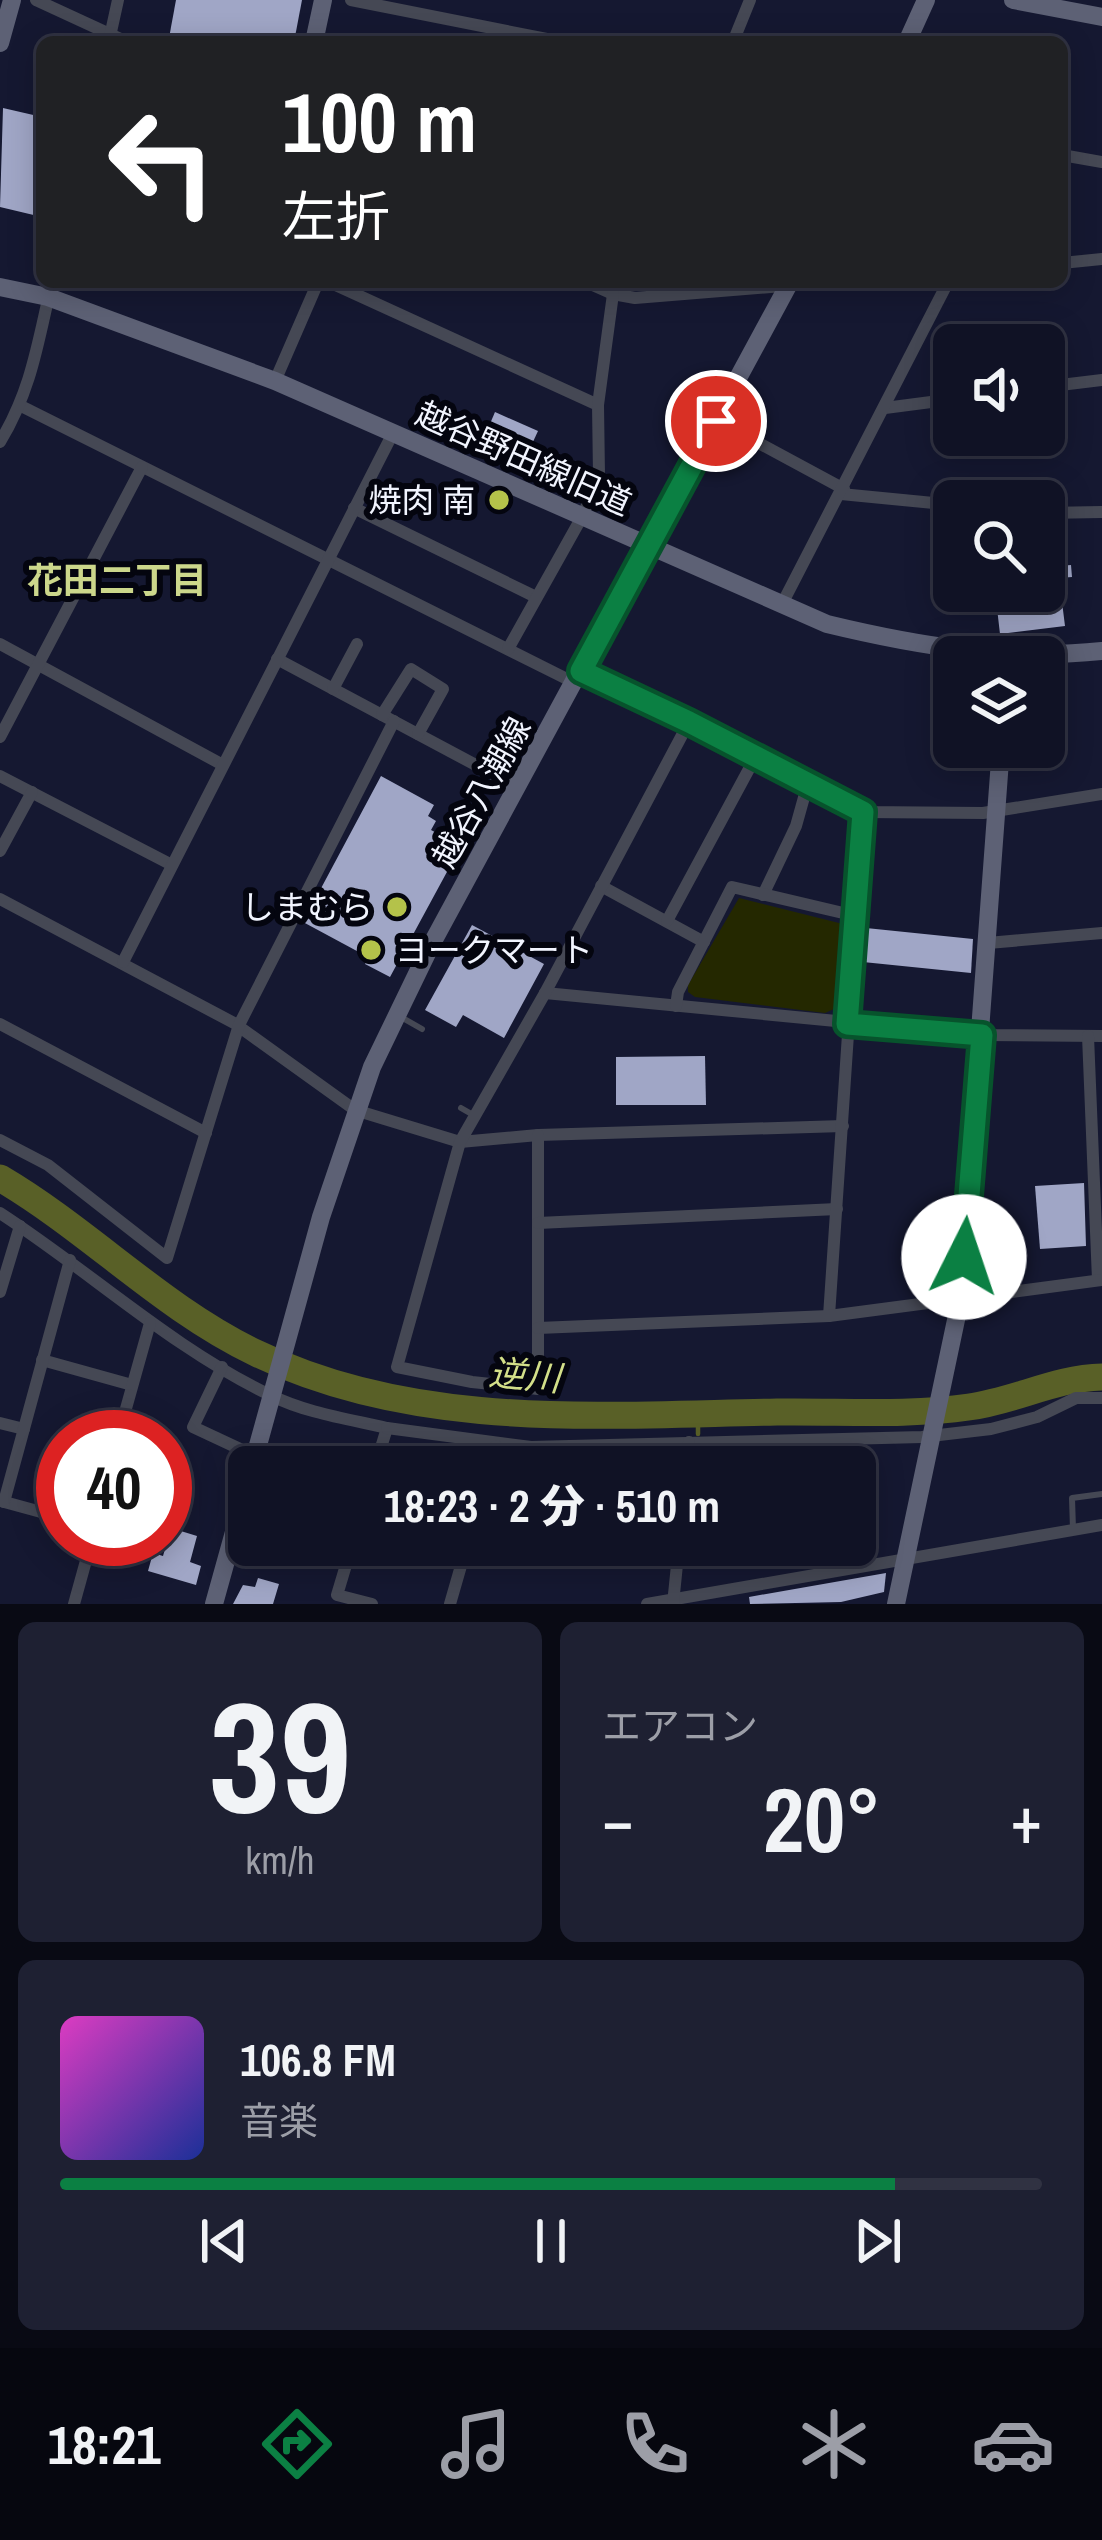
<!DOCTYPE html>
<html lang="ja">
<meta charset="utf-8">
<style>
:root{--surface:#101225;--page:#1e2032;--text:#f1f3f6;--muted:#9c9ea7;--line:#303242;--accent:#0b8043}
body{margin:0;font-family:"Archivo Narrow","Noto Sans JP",sans-serif;background:var(--page);color:var(--text);height:100vh;display:flex;flex-direction:column;font-size:45px;white-space:nowrap}
*{box-sizing:border-box;margin:0}
p{font-size:39px;color:var(--muted)}
.icon{flex:none;width:66px;height:66px;fill:none;stroke:currentColor;stroke-width:2;stroke-linecap:round;stroke-linejoin:round}
.map{position:relative;height:1604px;overflow:hidden}
.drawer{display:flex;flex-direction:column;gap:18px;padding:18px;background:#090a14;flex:1}
.drawer>*{flex:none}
.guide{position:absolute;left:36px;top:36px;width:1032px;height:252px;border-radius:18px;box-shadow:0 6px 30px #0003,0 0 0 3px var(--line);background:#202124;color:#fff;overflow:hidden}
.tools{position:absolute;left:933px;top:324px;display:grid;gap:24px}
.tools a{display:grid;place-items:center;width:132px;height:132px;border-radius:18px;background:var(--surface);box-shadow:0 6px 30px #0003,0 0 0 3px var(--line);font-size:60px}
.speed{position:absolute;left:36px;top:1410px;display:flex;gap:24px;font-size:60px;font-weight:700;text-align:center}
.speed>*{display:grid;place-content:center;width:156px;height:156px;border-radius:50%;background:var(--surface);box-shadow:0 6px 30px #0003,0 0 0 3px var(--line);line-height:1}
.speed .limit{border:18px solid #d22;background:#fff;color:#111}
.pin{position:absolute;display:grid;place-items:center;width:102px;height:102px;color:#fff;margin:-51px;border:6px solid #fff;border-radius:50%;box-shadow:0 3px 12px #0007}
.me{position:absolute;width:132px;margin:-66px;rotate:4deg;stroke-linejoin:round;filter:drop-shadow(0 0 9px #0008)}
.turn{display:flex;align-items:center;gap:42px;height:252px;padding:0 48px;font-size:54px}
.turn .icon{width:156px;height:156px;stroke-width:2.5}
.turn b{display:block;font-size:84px;line-height:102px}
.big{font-size:90px;font-weight:800;line-height:1.1}
.drawer .card{flex:1;display:flex;flex-direction:column;justify-content:center;gap:18px;min-width:0;padding:0 42px;border-radius:18px;background:var(--page)}
.drawer .dial{align-items:center;gap:0}
.dial b{font-size:156px;line-height:1}
.song{display:flex;align-items:center;gap:36px}
.cover{width:144px;height:144px;border-radius:18px;background:linear-gradient(135deg,hsl(310 70% 55%),hsl(230 70% 35%))}
.played{height:12px;border-radius:6px;background:linear-gradient(90deg,var(--accent) 85%,var(--line) 85%)}
.keys{display:flex;justify-content:space-around;direction:ltr}
.heat{display:flex;justify-content:space-between;align-items:center;font-size:66px;direction:ltr}
.drawer .tiles{flex:1;display:grid;gap:18px;grid-template-columns:1fr 1fr}
.card:last-child{grid-column:span 2}
.trip{position:absolute;left:228px;top:1446px;width:648px;height:120px;border-radius:18px;background:var(--surface);box-shadow:0 6px 30px #0003,0 0 0 3px var(--line);font-weight:800;line-height:120px;text-align:center}
.menu{display:flex;height:192px;justify-content:space-around;align-items:center;background:#06070f;color:var(--muted)}
.menu .icon{width:84px;height:84px}
.menu .active{color:var(--accent)}
.menu b{font-size:54px;color:var(--text)}
.map>svg:first-child{display:block}
.green{fill:#242800}
.lines{fill:none;stroke-linecap:round;stroke-linejoin:round}
.stream{stroke:#596027;stroke-width:4.5}
.river{stroke:#596027;stroke-width:27}
.building{fill:#a0a6c6}
.lane{stroke:#454854;stroke-width:6}
.street{stroke:#454854;stroke-width:12}
.secondary{stroke:#5d6175;stroke-width:18}
.route-casing{stroke:#07532c;stroke-width:30}
.route{stroke:#0b8043;stroke-width:21}
.poi-dot{fill:#b4c24a;stroke:#04050f;stroke-width:4.5}
.labels{text-anchor:middle;stroke-width:12;stroke-linejoin:round;paint-order:stroke}
.street-label{font-size:33px;fill:#f1f4fe;stroke:#04050f}
.poi-label{font-size:33px;fill:#f1f4fe;stroke:#04050f;text-anchor:end}
.neighbourhood-label{font-size:36px;font-weight:bold;fill:#ccd78b;stroke:#04050f}
.water-label{font-size:36px;font-style:italic;fill:#d3df89;stroke:#04050f}
</style>
<div class="map">
<svg width="1102" height="1604" viewBox="0 0 1102 1604">
<rect width="100%" height="100%" fill="#151831"/>
<path class="green" d="M739,898l108,27 -4,80 -18,8 -130,-16 -7,-5v-7z"/>
<g class="lines">
<path class="stream" d="M698,1434v-21"/>
<path class="river" d="M0,1178c90,53 162,130 256,175 161,78 348,62 521,59 62,-1 132,4 192,-5 46,-6 86,-29 133,-30"/>
</g>
<g class="building">
<path d="M176,0h126l-8,42h-116l-9,-4z"/>
<path d="M3,108l39,9v100l-42,-10z"/>
<path d="M495,412l43,19 -18,39 -42,-18z"/>
<path d="M1044,523h9l5,43 13,-1 1,12 -13,1 6,48 -65,8 -5,-43h49z"/>
<path d="M381,776l53,29 -6,11 8,5 -5,9 30,16 -71,131 -25,-13 3,-7 -65,-35z"/>
<path d="M472,925l72,39 -40,74 -41,-23 -7,12 -31,-17z"/>
<path d="M866,928l107,11 -2,34 -108,-11z"/>
<path d="M705,1056l1,49h-90v-48z"/>
<path d="M1084,1183l2,63 -46,3 -5,-63z"/>
<path d="M171,1528l26,8 -7,26 11,4 -5,19 -48,-14 5,-18 10,3z"/>
<path d="M886,1573l-2,19 -43,10 -91,2 -1,-7z"/>
<path d="M258,1578l21,6 -6,20h-40l10,-19 12,2z"/>
</g>
<g class="lines">
<g class="lane">
<path d="M399,1016l23,13"/>
<path d="M461,1108l14,8"/>
<path d="M1073,1529l-1,-31 30,-4"/>
</g>
<g class="street">
<path d="M36,0l91,42"/>
<path d="M351,0l211,42"/>
<path d="M109,41l9,-41"/>
<path d="M733,42l17,-42"/>
<path d="M1062,155l40,7"/>
<path d="M1062,263l40,-4"/>
<path d="M329,282l269,123"/>
<path d="M586,282l27,12 22,4 198,-16"/>
<path d="M275,381l43,-99"/>
<path d="M1044,387l58,-7"/>
<path d="M21,406l554,277"/>
<path d="M885,408l69,-9"/>
<path d="M716,420l128,69"/>
<path d="M0,442c32,-53 38,-101 52,-160"/>
<path d="M841,494l113,11"/>
<path d="M354,508l182,89"/>
<path d="M1044,513l58,-1"/>
<path d="M781,606l167,-324"/>
<path d="M0,644l223,121"/>
<path d="M508,649l75,-134 16,-40 -1,-70 15,-111"/>
<path d="M277,659l240,128"/>
<path d="M581,671l108,51 174,90 120,1 119,-19"/>
<path d="M333,689l24,-45"/>
<path d="M382,715l29,-46 32,20 -25,45"/>
<path d="M0,737l142,-270"/>
<path d="M0,776l172,89"/>
<path d="M0,851l32,-59"/>
<path d="M601,886l103,56"/>
<path d="M763,895l33,-69 12,-43"/>
<path d="M0,899l234,124 121,87 105,32 78,-7 305,-9"/>
<path d="M667,921l89,-165"/>
<path d="M988,943l114,-10"/>
<path d="M123,962l270,-529"/>
<path d="M545,993l437,42 120,1"/>
<path d="M676,1006l2,-14 54,-105 124,29"/>
<path d="M0,1024l206,109"/>
<path d="M1088,1036l10,244"/>
<path d="M538,1135v254l-66,-7 -75,-15 63,-225 85,-149 144,-271"/>
<path d="M0,1140l48,25 119,93 72,-233 155,-304"/>
<path d="M0,1213c91,59 172,135 270,182 36,18 78,24 117,33l-12,39"/>
<path d="M538,1223l299,-14"/>
<path d="M0,1292l20,-66"/>
<path d="M829,1316l34,-504"/>
<path d="M538,1328l291,-12 273,-36"/>
<path d="M42,1360l90,25"/>
<path d="M222,1367l-29,60 62,29"/>
<path d="M0,1423l24,6"/>
<path d="M387,1428l144,19 391,-10 69,-8 46,-12 39,-19h26"/>
<path d="M118,1437l32,-114"/>
<path d="M490,1467l6,-21"/>
<path d="M687,1467l2,-25"/>
<path d="M1,1501l62,17"/>
<path d="M4,1502l66,-242"/>
<path d="M352,1545l-15,50 35,9"/>
<path d="M74,1604l18,-65"/>
<path d="M450,1604l17,-59"/>
<path d="M647,1604l455,-79"/>
<path d="M673,1604l6,-59"/>
</g>
<g class="secondary">
<path d="M1013,0l89,17"/>
<path d="M314,42l9,-42"/>
<path d="M907,42l19,-42"/>
<path d="M0,43l12,-43"/>
<path d="M0,287l48,10 227,84 552,243c91,22 181,37 275,27"/>
<path d="M252,1467l69,-250 51,-150 58,-120 360,-665"/>
<path d="M214,1604l35,-126"/>
<path d="M896,1604l64,-303 41,-554"/>
</g>
</g>
<g class="lines">
<g class="route-casing">
<path id="route" d="M716,421l-135,250 108,51 174,90 -16,212 135,11 -18,222"/>
</g>
<use href="#route" class="route"/>
</g>
<g class="poi-dot">
<circle cx="499" cy="500" r="12"/>
<circle cx="397" cy="907" r="12"/>
<circle cx="371" cy="950" r="12"/>
</g>
<g class="labels">
<g class="street-label">
<text transform="translate(524 458) rotate(24)" y="12">越谷野田線旧道</text>
<text transform="translate(481 792) rotate(-61)" y="12">越谷八潮線</text>
</g>
<g class="poi-label">
<text x="475" y="512">焼肉 南</text>
<text x="373" y="919">しまむら</text>
<text x="395" y="962" text-anchor="start">ヨークマート</text>
</g>
<g class="neighbourhood-label">
<text x="117" y="593">花田二丁目</text>
</g>
<g class="water-label">
<text transform="translate(525 1375) rotate(5)" y="13">逆川</text>
</g>
</g>
</svg>
<div class="tools">
<a><svg class="icon" aria-label="sound" viewBox="0 0 24 24"><path d="M4 9h4l5-4v14l-5-4H4zM17 9q2 3 0 6"/></svg></a>
<a><svg class="icon" aria-label="search" viewBox="0 0 24 24"><circle cx="10" cy="10" r="6"/><path d="M15 15l6 6"/></svg></a>
<a><svg class="icon" aria-label="layers" viewBox="0 0 24 24"><path d="M12 4l9 5-9 5-9-5zM3 14l9 5 9-5"/></svg></a>
</div>
<div class="speed"><div class="limit">40</div></div>
<div class="pin" style="left:716px;top:421px;background:#d93025"><svg class="icon" aria-label="arrive" viewBox="0 0 24 24"><path d="M6 21V4h12l-3 4 3 4H6"/></svg></div>
<svg class="me" style="left:964px;top:1257px" viewBox="-20 -20 40 40"><circle r="19" fill="#fff"/><path d="M0-13L10 11 0 6-10 11z" fill="#0b8043"/></svg>
<div class="trip">18:23 · 2 分 · 510 m</div>
<div class="guide">
<div class="turn"><svg class="icon" aria-label="left" viewBox="0 0 24 24"><path d="M17 20v-9H6M10 6l-5 5 5 5"/></svg><div><b>100 m</b>左折</div></div>
</div>
</div>
<section class="drawer">
<div class="tiles">
<div class="card dial"><b>39</b><p>km/h</p></div>
<div class="card"><p>エアコン</p>
<div class="heat"><a>−</a><b class="big">20°</b><a>+</a></div>
</div>
<div class="card">
<div class="song"><i class="cover"></i><div><b>106.8 FM</b><p>音楽</p></div></div>
<div class="played"></div>
<div class="keys"><svg class="icon" aria-label="previous" viewBox="0 0 24 24"><path d="M18 5L8 12l10 7zM5 5v14"/></svg><svg class="icon" aria-label="pause" viewBox="0 0 24 24"><path d="M8 5v14M16 5v14"/></svg><svg class="icon" aria-label="next" viewBox="0 0 24 24"><path d="M6 5l10 7-10 7zM19 5v14"/></svg></div>
</div>
</div>
</section>
<nav class="menu">
<b>18:21</b>
<svg class="icon active" aria-label="directions" viewBox="0 0 24 24"><path d="M12 3l9 9-9 9-9-9zM9 14v-3h6M13 9l2 2-2 2"/></svg>
<svg class="icon" aria-label="music" viewBox="0 0 24 24"><path d="M9 18V5l10-2v13"/><circle cx="6" cy="18" r="3"/><circle cx="16" cy="16" r="3"/></svg>
<svg class="icon" aria-label="phone" viewBox="0 0 24 24"><path d="M5 4h4l2 5-3 2q2 4 5 5l2-3 5 2v4C11 20 4 13 5 4z"/></svg>
<svg class="icon" aria-label="climate" viewBox="0 0 24 24"><path d="M12 3v18M4 7l16 10M4 17L20 7"/></svg>
<svg class="icon" aria-label="car" viewBox="0 0 24 24"><path d="M5 17H2v-5l4-1 3-4h7l3 4 3 1v5h-3M9 17h6M6 11h13"/><circle cx="7" cy="17" r="2"/><circle cx="17" cy="17" r="2"/></svg>
</nav>
